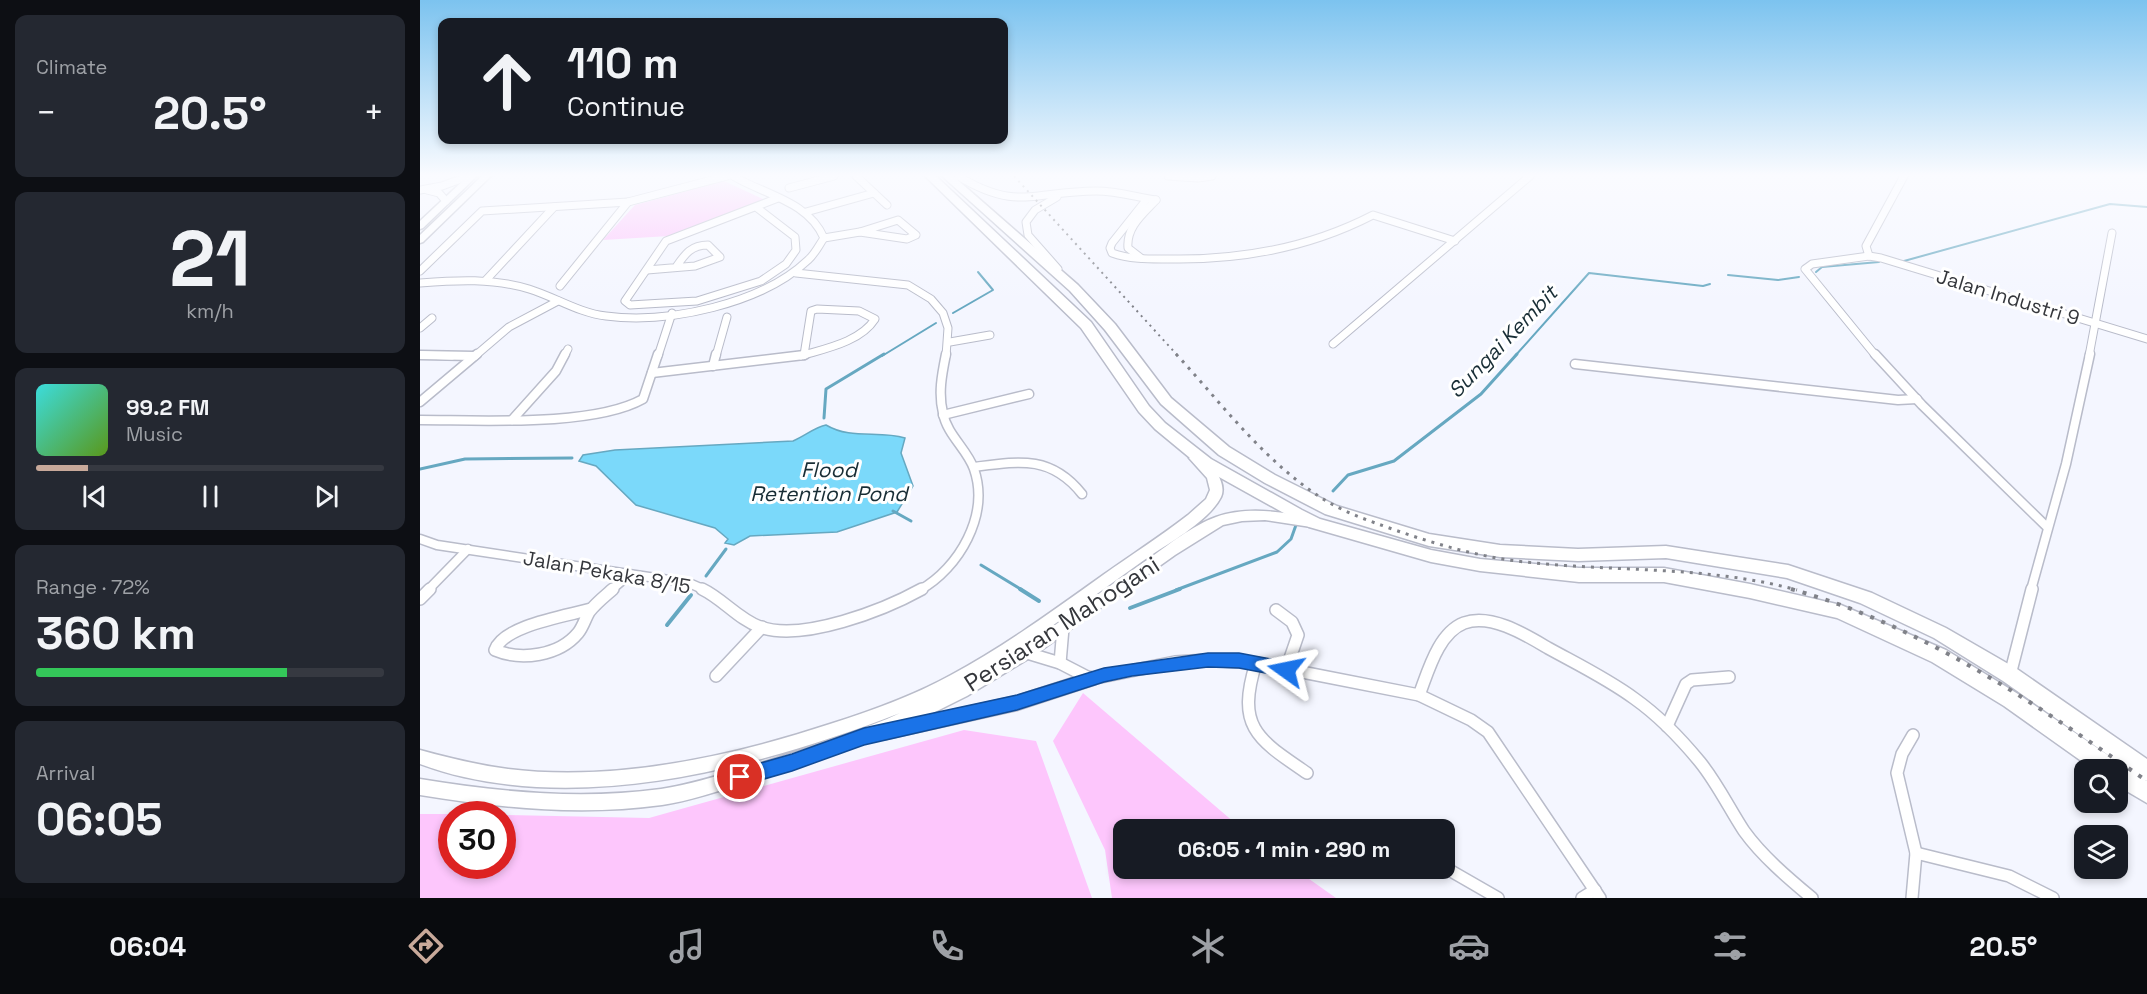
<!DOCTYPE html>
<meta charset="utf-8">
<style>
:root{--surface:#171b24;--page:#242831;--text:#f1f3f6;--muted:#9ea1a6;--line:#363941;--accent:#c8a99a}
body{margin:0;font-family:"Space Grotesk",sans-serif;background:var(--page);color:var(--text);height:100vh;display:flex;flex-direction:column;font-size:22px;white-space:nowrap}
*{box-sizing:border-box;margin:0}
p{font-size:20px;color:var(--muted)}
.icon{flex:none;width:33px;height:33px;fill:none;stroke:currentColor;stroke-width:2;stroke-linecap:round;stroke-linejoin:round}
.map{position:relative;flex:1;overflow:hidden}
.drawer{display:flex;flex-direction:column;gap:15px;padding:15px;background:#0d0f14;width:420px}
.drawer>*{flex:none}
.banner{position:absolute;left:18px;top:18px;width:570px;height:126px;border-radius:12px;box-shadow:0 3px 9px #0003;background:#171b24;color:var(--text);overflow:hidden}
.controls{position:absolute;left:1654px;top:759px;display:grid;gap:12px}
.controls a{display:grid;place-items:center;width:54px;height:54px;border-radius:12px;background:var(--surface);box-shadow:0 3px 9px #0003;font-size:30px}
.speed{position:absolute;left:18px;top:801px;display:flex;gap:12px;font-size:30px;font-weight:700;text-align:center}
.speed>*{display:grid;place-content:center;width:78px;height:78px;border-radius:50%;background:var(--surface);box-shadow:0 3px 9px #0003;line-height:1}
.speed .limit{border:9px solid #d22;background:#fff;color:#111}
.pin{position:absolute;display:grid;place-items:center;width:51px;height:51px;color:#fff;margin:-26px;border:3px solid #fff;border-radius:50%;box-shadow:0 2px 6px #0007}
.me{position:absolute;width:66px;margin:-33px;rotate:282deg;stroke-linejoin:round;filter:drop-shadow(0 0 4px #0008)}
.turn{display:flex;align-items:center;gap:21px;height:126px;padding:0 30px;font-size:27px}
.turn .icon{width:78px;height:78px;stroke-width:2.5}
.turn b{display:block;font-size:42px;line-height:51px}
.big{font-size:45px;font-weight:700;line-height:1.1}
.drawer .tile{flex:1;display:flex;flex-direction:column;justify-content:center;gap:9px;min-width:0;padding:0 21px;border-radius:12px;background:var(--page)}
.drawer .dial{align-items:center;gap:0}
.dial b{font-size:78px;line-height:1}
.song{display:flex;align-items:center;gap:18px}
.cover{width:72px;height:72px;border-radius:9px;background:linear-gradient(135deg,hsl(180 70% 55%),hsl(90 70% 35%))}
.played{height:6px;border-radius:3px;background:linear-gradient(90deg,var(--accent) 15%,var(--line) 15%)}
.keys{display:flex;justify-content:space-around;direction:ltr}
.heat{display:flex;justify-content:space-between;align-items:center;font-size:33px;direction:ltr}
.charge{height:9px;border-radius:4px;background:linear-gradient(90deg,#34c759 72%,var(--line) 0)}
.trip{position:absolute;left:693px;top:819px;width:342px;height:60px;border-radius:12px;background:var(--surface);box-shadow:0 3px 9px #0003;font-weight:700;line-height:60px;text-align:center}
.dock{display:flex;height:96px;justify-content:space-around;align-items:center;background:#090b0e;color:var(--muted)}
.dock .icon{width:42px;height:42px}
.dock .current{color:var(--accent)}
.dock b{font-size:27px;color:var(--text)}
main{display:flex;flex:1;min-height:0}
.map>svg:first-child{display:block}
.green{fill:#fdc6fc}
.water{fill:#7bd9fa;stroke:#66a8c1;stroke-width:1.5}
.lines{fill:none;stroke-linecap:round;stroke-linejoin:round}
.stream-far2{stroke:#66a8c1;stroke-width:2}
.stream-far1{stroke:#66a8c1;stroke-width:3}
.stream{stroke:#66a8c1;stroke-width:4}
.street-far2-casing{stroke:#b9bcca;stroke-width:9}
.street-far1-casing{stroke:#b9bcca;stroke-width:11}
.street-casing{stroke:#b9bcca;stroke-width:14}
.secondary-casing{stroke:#b9bcca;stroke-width:3}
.highway-casing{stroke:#b9bcca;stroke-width:3}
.street-far2{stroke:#fff;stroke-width:7}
.street-far1{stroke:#fff;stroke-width:8}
.street{stroke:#fff;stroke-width:11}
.secondary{fill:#fff;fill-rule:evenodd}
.highway{fill:#fff;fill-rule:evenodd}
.rail-far2{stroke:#808289;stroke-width:2;stroke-dasharray:2 4.5;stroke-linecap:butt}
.rail-far1{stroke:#808289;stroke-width:3;stroke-dasharray:3 6;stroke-linecap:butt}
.rail{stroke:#808289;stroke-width:4;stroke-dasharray:4 8;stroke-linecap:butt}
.route{fill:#1a73e8;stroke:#114b97;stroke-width:1.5}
.labels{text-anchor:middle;stroke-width:6;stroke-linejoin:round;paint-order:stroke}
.street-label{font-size:20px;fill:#35373c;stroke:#fff}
.water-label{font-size:21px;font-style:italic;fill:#182d35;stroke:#fff}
.near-street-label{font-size:24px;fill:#35373c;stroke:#fff}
</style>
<main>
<section class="drawer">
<div class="tile"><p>Climate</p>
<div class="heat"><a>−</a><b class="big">20.5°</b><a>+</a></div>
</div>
<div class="tile dial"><b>21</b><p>km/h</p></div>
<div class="tile">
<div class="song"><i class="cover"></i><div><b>99.2 FM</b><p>Music</p></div></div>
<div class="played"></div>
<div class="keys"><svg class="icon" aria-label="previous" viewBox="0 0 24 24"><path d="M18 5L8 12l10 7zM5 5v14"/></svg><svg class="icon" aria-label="pause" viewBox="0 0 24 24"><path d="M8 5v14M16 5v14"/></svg><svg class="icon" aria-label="next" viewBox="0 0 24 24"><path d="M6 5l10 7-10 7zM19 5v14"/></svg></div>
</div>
<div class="tile"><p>Range · 72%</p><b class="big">360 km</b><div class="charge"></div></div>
<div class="tile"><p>Arrival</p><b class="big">06:05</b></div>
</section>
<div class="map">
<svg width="1727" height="898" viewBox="0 0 1727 898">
<rect width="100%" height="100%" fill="#f4f6ff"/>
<g class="green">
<path d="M304,181l41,19 -96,36 -66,4 32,-35z"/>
<path d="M663,693l159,136 -118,1v38l171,1 41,29h-224l-7,-48 -52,-109z"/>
<path d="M544,730l72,11 56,157h-672v-84h49h-17v52h50l1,-51 146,3z"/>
</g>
<path class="water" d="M406,425c25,15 53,5 79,13l-4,15 12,33 -16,26 -60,20 -87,4 -16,9 -9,-2 3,-4 -13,-11 -79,-23 -40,-39 -17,-5 4,-6 32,-5 178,-9c12,-5 22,-14 33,-16z"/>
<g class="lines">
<g class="stream-far2">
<path d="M1484,261l206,-57 37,3"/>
<path d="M1396,272l6,-5 57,-5"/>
<path d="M1308,275l50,5 21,-3"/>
<path d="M533,313l40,-23 -15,-18"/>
<path d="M462,356l54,-33"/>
<path d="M1095,356l74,-83 114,13 7,-2"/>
</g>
<g class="stream-far1">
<path d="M404,418l2,-29 58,-35"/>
<path d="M0,469l45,-10 107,-1"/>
<path d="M913,491l15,-16 46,-14 87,-67 36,-40"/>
<path d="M473,511l18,10"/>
<path d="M561,565l41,25"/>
<path d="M286,576l20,-27"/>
<path d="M756,590l101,-38 14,-13 5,-14"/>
</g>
<g class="stream">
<path d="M600,589l19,12"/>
<path d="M710,608l50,-19"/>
<path d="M247,625l24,-30"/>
</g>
<g class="street-far2-casing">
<g id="street-far2">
<path d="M436,176l31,29"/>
<path d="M538,176c59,36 77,15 138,15 21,0 40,6 60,9"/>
<path d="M748,176l30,2 14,-2"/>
<path d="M369,188l45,-12"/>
<path d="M0,190l22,-4 27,-10"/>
<path d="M7,190l12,3 7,8"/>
<path d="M637,197l-22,13 -9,12 2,13 30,34"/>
<path d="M727,199l-35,44 -2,5 2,5c19,7 40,6 60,6 71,1 137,-11 201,-44l82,26"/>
<path d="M336,207l39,30 1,13 -10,14 -25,17 -64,20 -67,4 -5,-4 41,-60 112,-43"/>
<path d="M386,212l68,-19"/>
<path d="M478,220l18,15 -9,4 -47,-7z"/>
<path d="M404,238l36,-6"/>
<path d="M1449,256l-3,-10 38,-70"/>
<path d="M721,258l-13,-10c-2,-21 15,-34 28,-48"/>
<path d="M227,270l48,-4 25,-9 -12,-12c-17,0 -23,9 -32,22"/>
<path d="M0,271l62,-60 146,-9 99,-26"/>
<path d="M376,273l112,12 23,14 12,14 5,15 -2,28"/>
<path d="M66,280l68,-73"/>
<path d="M0,283c37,-3 73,-5 109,6 26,8 50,24 77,27 62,8 156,-12 202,-56 7,-6 11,-15 16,-22 -16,-37 -59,-43 -91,-62"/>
<path d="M140,286l68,-84"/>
<path d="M397,309l42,2 16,8c-14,22 -47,29 -71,36l7,-44z"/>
<path d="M0,328l12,-10"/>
<path d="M530,342l40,-7"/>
<path d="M913,344l197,-168"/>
<path d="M0,355l32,1"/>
<path d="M55,356l34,-29 49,-26"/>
<path d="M144,356l4,-7"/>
<path d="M238,356l14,-43"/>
<path d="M296,356l11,-39"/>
<path d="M381,356l3,-1"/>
<path d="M1456,356l-71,-87 7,-5 57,-8 12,2 266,81"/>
<path d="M1669,356l23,-123"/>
</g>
</g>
<g class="street-far1-casing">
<g id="street-far1">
<path d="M1455,354l47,51 125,122"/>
<path d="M0,355l54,1"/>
<path d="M384,355l2,-1"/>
<path d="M1155,364l323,36 19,-1"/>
<path d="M293,366l3,-12"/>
<path d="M232,373l152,-18"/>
<path d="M0,402l57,-48"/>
<path d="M523,415l86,-21"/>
<path d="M0,420c59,0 173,7 223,-21l15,-45"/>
<path d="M92,420l44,-49 9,-17"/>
<path d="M554,467c45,-6 77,-12 108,27"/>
<path d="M0,539l17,6 252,38 16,7"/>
<path d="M8,590l40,-41"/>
<path d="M191,590l19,-16"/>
<path d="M500,590c39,-22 70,-75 54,-121 -7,-20 -27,-34 -31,-56 -5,-20 -1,-39 3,-59"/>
<path d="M1611,590l35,-126 24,-110"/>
</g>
</g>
<g class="street-casing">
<g id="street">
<path d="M282,589c21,10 36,30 58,38 43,15 124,-17 162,-38"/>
<path d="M0,599l10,-10"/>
<path d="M171,609c-24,7 -87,16 -96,41 26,11 64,6 83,-17 5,-6 7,-14 11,-21 7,-9 16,-16 24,-23"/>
<path d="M856,610l16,12 6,13 -12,35"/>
<path d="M584,654l12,-3 11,2 33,10 31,16 84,-17 33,-2 48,3 163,32 52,25 17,12 112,166"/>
<path d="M640,663l3,-35"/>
<path d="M836,663c-20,64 1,76 51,110"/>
<path d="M1590,675l22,-86"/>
<path d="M296,676l46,-49"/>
<path d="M999,695c9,-23 19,-62 45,-72 27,-10 62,12 84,25 29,16 60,31 87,51 24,17 46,40 65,63 17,21 29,46 44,69 18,25 44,47 68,67"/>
<path d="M1247,726l19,-42 6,-4 37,-3"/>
<path d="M1496,853l93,23 44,22"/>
<path d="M1024,867l54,31"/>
<path d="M1162,898l13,-8"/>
<path d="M1492,898l4,-45 -19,-80 5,-19 11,-19"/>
</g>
</g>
<g class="secondary-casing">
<g id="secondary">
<path d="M48,176h9l-54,52 -3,1v-8z"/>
<path d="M62,176h9l-68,66 -3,1v-8z"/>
<path d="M775,454c14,4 33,28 26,43 -12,24 -52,46 -74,61 -52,37 -104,76 -158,110 55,-32 105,-72 158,-108 20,-14 46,-35 69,-43 31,-11 64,-5 95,0l5,2 2,3 -2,3 -5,2 -46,-7 -23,1 -19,4 -48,30 -142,101 -66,40 -40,20 90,-20 74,-24 5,2 3,5 -3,5 -79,26 -131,29 -6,-3c-45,19 -92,34 -138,48 -27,8 -53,17 -80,21 -81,11 -162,3 -242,-10v-16c79,13 160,21 241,10 27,-4 53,-12 79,-20 50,-14 99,-31 147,-50l13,-6c-131,51 -295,96 -436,64 -15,-3 -30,-8 -44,-13v-14c29,8 58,15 88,19 106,13 222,-12 322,-45 41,-13 83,-28 121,-49 54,-29 103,-65 152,-100 28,-20 58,-39 85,-60l18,-16 4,-9 -3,-12 -18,-20z"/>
</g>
</g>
<g class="highway-casing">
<path id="highway" d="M505,176h11l155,146 58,84 16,17 46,36 91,51 18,9 111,31 49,9 99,9h85l86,16 91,21 105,45 72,44 100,68 -115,-81 -69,-43 -74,-35 -73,-25 -121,-20 -88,3 -78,-4 -71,-11 -104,-32 -60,-31 -46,-28 -58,-51 -56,-74 -35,-39 -128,-115h11l125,109 37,39 56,74 58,49 46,28 62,31 92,28 71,11 78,4 88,-3 122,19 84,28 74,35 71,41 130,90v22l-2,-1 2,1v22l-29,-17v-16h-24l-90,-64 -72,-44 -95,-44 -87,-20 -86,-16h-85l-99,-11 -49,-9 -122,-35 -108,-60 -46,-38 -16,-17 -58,-84z"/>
</g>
<use href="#street-far2" class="street-far2"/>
<use href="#street-far1" class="street-far1"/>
<use href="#street" class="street"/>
<use href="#secondary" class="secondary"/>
<use href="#highway" class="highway"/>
<path class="rail-far2" d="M594,176l164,180"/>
<path class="rail-far1" d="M756,354c45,49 86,104 141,141 25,17 50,25 78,35 37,13 75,24 114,30 96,13 193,4 288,30"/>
<path class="rail" d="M1371,589c133,37 244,115 356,192"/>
</g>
<linearGradient id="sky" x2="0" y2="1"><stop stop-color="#7cc3ef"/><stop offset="0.58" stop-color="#fafbff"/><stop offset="1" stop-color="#fafbff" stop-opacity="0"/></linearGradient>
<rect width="1727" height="302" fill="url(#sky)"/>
<path class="route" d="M788,653h31l47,9 6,3 3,5 -3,5 -6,2 -47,-9 -31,-1 -76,9 -28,6 -87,28 -153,35 -72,26 -52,15 -7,-2 -2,-7 2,-6 7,-2 52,-15 72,-26 153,-33 87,-27z"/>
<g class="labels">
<g class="street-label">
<text transform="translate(1588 297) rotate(17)" y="7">Jalan Industri 9</text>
<text transform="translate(187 572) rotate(10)" y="7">Jalan Pekaka 8/15</text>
</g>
<g class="water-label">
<text transform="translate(1083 342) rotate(-46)" y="7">Sungai Kembit</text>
<text x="409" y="477">Flood<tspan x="409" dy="24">Retention Pond</tspan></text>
</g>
<g class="near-street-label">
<text transform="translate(642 624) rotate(-33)" y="8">Persiaran Mahogani</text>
</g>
</g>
</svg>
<div class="controls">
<a><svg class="icon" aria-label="search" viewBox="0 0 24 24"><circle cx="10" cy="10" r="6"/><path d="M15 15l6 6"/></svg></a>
<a><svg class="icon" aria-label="layers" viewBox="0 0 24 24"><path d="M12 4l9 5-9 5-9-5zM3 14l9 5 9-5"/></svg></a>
</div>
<div class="speed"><div class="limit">30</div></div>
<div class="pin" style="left:320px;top:777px;background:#d93025"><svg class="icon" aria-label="arrive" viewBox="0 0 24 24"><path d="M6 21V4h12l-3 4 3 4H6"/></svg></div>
<svg class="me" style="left:866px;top:670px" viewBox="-20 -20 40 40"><path d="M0-17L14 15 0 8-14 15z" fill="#1a73e8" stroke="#fff" stroke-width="4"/></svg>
<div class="trip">06:05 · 1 min · 290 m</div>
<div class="banner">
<div class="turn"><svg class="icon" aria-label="ahead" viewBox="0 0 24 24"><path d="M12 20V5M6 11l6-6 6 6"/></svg><div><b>110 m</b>Continue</div></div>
</div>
</div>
</main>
<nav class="dock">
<b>06:04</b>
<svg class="icon current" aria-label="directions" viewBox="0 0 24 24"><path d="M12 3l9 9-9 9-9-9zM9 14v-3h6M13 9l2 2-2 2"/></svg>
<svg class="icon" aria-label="music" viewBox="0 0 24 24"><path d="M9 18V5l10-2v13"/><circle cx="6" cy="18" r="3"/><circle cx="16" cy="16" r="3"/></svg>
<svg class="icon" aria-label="phone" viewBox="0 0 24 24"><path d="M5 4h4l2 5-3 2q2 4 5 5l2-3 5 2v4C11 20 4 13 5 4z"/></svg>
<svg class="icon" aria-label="climate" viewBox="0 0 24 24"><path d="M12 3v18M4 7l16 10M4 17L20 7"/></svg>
<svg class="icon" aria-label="car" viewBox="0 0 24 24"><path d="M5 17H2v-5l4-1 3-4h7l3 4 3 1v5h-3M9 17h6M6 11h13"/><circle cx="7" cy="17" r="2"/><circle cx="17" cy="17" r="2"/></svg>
<svg class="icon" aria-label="filters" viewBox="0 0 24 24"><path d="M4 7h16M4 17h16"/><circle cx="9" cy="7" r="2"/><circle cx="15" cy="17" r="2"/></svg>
<b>20.5°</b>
</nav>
